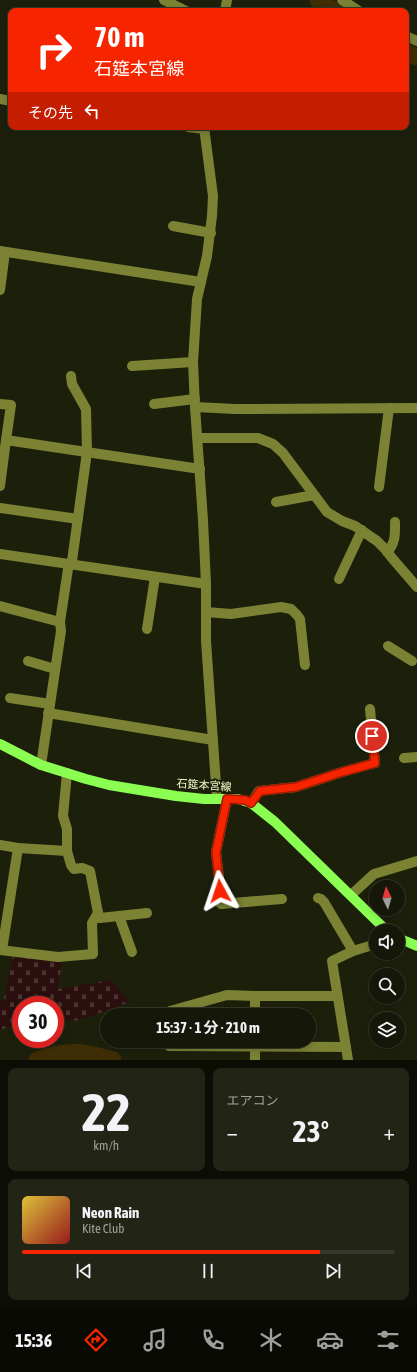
<!DOCTYPE html>
<html lang="ja">
<meta charset="utf-8">
<style>
:root{--surface:#151808;--page:#222516;--text:#f1f3f6;--muted:#9da09c;--line:#343729;--accent:#f62500}
body{margin:0;font-family:"Asap Condensed","Noto Sans JP",sans-serif;background:var(--page);color:var(--text);height:100vh;display:flex;flex-direction:column;font-size:15px;white-space:nowrap}
*{box-sizing:border-box;margin:0}
p{font-size:13px;color:var(--muted)}
.icon{flex:none;width:22px;height:22px;fill:none;stroke:currentColor;stroke-width:2;stroke-linecap:round;stroke-linejoin:round}
.map{position:relative;height:1060px;overflow:hidden}
.details{display:flex;flex-direction:column;gap:8px;padding:8px;background:#0c0d04;flex:1}
.details>*{flex:none}
.hud{position:absolute;left:8px;top:8px;width:401px;height:122px;border-radius:8px;box-shadow:0 2px 6px #0003,0 0 0 1px var(--line);background:#f62500;color:#fff;overflow:hidden}
.needle{width:26px;rotate:355deg}
.controls{position:absolute;left:369px;top:880px;display:grid;gap:8px}
.controls a{display:grid;place-items:center;width:36px;height:36px;border-radius:50%;background:var(--surface);box-shadow:0 2px 6px #0003,0 0 0 1px var(--line);font-size:20px}
.speed{position:absolute;left:12px;top:996px;display:flex;gap:8px;font-size:20px;font-weight:700;text-align:center}
.speed>*{display:grid;place-content:center;width:52px;height:52px;border-radius:50%;background:var(--surface);box-shadow:0 2px 6px #0003,0 0 0 1px var(--line);line-height:1}
.speed .limit{border:6px solid #d22;background:#fff;color:#111}
.pin{position:absolute;display:grid;place-items:center;width:34px;height:34px;color:#fff;margin:-17px;border:2px solid #fff;border-radius:50%;box-shadow:0 1px 4px #0007}
.me{position:absolute;width:44px;margin:-22px;rotate:355deg;stroke-linejoin:round;filter:drop-shadow(0 0 3px #0008)}
.turn{display:flex;align-items:center;gap:14px;height:84px;padding:0 20px;font-size:18px}
.turn .icon{width:52px;height:52px;stroke-width:2.5}
.turn b{display:block;font-size:28px;line-height:34px}
.then{display:flex;align-items:center;height:38px;padding:0 20px;background:#0003;gap:8px;font-size:15px}
.big{font-size:30px;font-weight:700;line-height:1.1}
.details .card{flex:1;display:flex;flex-direction:column;justify-content:center;gap:6px;min-width:0;padding:0 14px;border-radius:8px;background:var(--page)}
.details .dial{align-items:center;gap:0}
.dial b{font-size:52px;line-height:1}
.song{display:flex;align-items:center;gap:12px}
.cover{width:48px;height:48px;border-radius:6px;background:linear-gradient(135deg,hsl(50 70% 55%),hsl(0 70% 35%))}
.played{height:4px;border-radius:2px;background:linear-gradient(90deg,var(--accent) 80%,var(--line) 80%)}
.keys{display:flex;justify-content:space-around;direction:ltr}
.heat{display:flex;justify-content:space-between;align-items:center;font-size:22px;direction:ltr}
.details .tiles{flex:1;display:grid;gap:8px;grid-template-columns:1fr 1fr}
.card:last-child{grid-column:span 2}
.trip{position:absolute;left:100px;top:1008px;width:216px;height:40px;border-radius:20px;background:var(--surface);box-shadow:0 2px 6px #0003,0 0 0 1px var(--line);font-weight:700;line-height:40px;text-align:center}
.menu{display:flex;height:64px;justify-content:space-around;align-items:center;background:#080a03;color:var(--muted)}
.menu .icon{width:28px;height:28px}
.menu .selected{color:var(--accent)}
.menu b{font-size:18px;color:var(--text)}
.map>svg:first-child{display:block}
.cemetery{fill:url(#cemetery-stones)}
.lines{fill:none;stroke-linecap:round;stroke-linejoin:round}
.river{stroke:#3f2d06;stroke-width:17}
.minor{stroke:#7b8234;stroke-width:10}
.major{stroke:#8aff52;stroke-width:10}
.route-casing{stroke:#a01800;stroke-width:10}
.route{stroke:#f62500;stroke-width:7}
.labels{text-anchor:middle;stroke-width:4;stroke-linejoin:round;paint-order:stroke}
.street-label{font-size:11px;fill:#f6ffcb;stroke:#1c200b}
</style>
<div class="map">
<svg width="417" height="1060" viewBox="0 0 417 1060">
<defs>
<pattern id="cemetery-stones" width="16" height="16" patternUnits="userSpaceOnUse"><rect width="16" height="16" fill="#2b0f0e"/><path d="M2 7V4a2 2 0 0 1 4 0v3zM10 15v-3a2 2 0 0 1 4 0v3z" fill="#4a3330"/></pattern>
</defs>
<rect width="100%" height="100%" fill="#1c200b"/>
<path class="cemetery" d="M13,956l49,5 -4,28 53,-9 19,22 -50,18 -25,2v-17h-34v21l-13,1 -8,3v-30l4,-1z"/>
<g class="lines">
<g class="river">
<path d="M318,0l17,11"/>
<path d="M406,52l11,5"/>
<path d="M37,1060c31,-11 45,-9 76,0"/>
</g>
<g class="minor">
<path d="M164,0l22,11"/>
<path d="M342,0l17,11"/>
<path d="M225,11l2,-11"/>
<path d="M406,36l11,5"/>
<path d="M0,99l11,2"/>
<path d="M188,127l16,2"/>
<path d="M204,127l9,69 -1,20 -5,40 -10,43 -4,63 2,45 8,113 3,64v57l11,158"/>
<path d="M173,226l38,7"/>
<path d="M0,251l201,31"/>
<path d="M0,290l5,-38"/>
<path d="M132,366l61,-4"/>
<path d="M0,404l11,1 -5,35 194,29"/>
<path d="M154,404l41,-5"/>
<path d="M195,407l40,2 182,-1"/>
<path d="M198,438h60l15,6 10,9 44,59 15,9 13,5 22,15 8,8 7,9 25,29"/>
<path d="M0,486l6,-46"/>
<path d="M379,487l10,-79"/>
<path d="M276,502l38,-7"/>
<path d="M0,508l78,11"/>
<path d="M387,552c9,-9 8,-19 8,-30"/>
<path d="M0,554l206,30"/>
<path d="M339,579l23,-49"/>
<path d="M0,606l60,16 1,9 -20,134"/>
<path d="M206,612l25,2 50,-7 10,2 6,6 3,4 5,46"/>
<path d="M60,622l8,-53 4,-8 15,-109 -1,-43 -14,-25 -1,-8"/>
<path d="M147,629l8,-52"/>
<path d="M388,646l24,15"/>
<path d="M28,661l27,8"/>
<path d="M10,698l40,6"/>
<path d="M48,713l165,27"/>
<path d="M404,758l13,-1"/>
<path d="M227,799l-11,53 3,26 2,26 61,-5"/>
<path d="M251,803l8,-12 37,-4 46,-15 33,-9 -5,-54"/>
<path d="M0,845l18,3 49,3v-22l-4,-13 4,-43"/>
<path d="M67,851l4,14 3,4 8,-1 8,3 8,42 2,5 47,-5"/>
<path d="M351,895l23,-21 43,-13"/>
<path d="M318,898l3,1 3,3 29,49"/>
<path d="M119,916l13,36"/>
<path d="M0,950l58,7 35,-3 -1,-31 6,-10"/>
<path d="M2,950l16,-102"/>
<path d="M255,996v19"/>
<path d="M170,1015v-4l57,-16 28,1h82"/>
<path d="M169,1041v5l177,1"/>
<path d="M255,1060v-19"/>
<path d="M348,1060l-16,-99 21,-10 23,-7"/>
</g>
<g class="major">
<path d="M0,744l41,21 45,14 23,6 67,11 28,3h34l13,4 24,19 112,109"/>
<path d="M398,938l19,8"/>
</g>
</g>
<g class="lines">
<g class="route-casing">
<path id="route" d="M220,891l-4,-39 11,-53 18,1 6,3 9,-12 36,-4 46,-15 33,-9 -3,-27"/>
</g>
<use href="#route" class="route"/>
</g>
<g class="labels">
<g class="street-label">
<text transform="translate(204 785) rotate(4)" y="4">石筵本宮線</text>
</g>
</g>
</svg>
<div class="controls">
<a><svg class="needle" viewBox="-14 -14 28 28"><path d="M0-13l5 13h-10z" fill="#e53935"/><path d="M0 13l5-13h-10z" fill="#9da09c"/></svg></a>
<a><svg class="icon" aria-label="sound" viewBox="0 0 24 24"><path d="M4 9h4l5-4v14l-5-4H4zM17 9q2 3 0 6"/></svg></a>
<a><svg class="icon" aria-label="search" viewBox="0 0 24 24"><circle cx="10" cy="10" r="6"/><path d="M15 15l6 6"/></svg></a>
<a><svg class="icon" aria-label="layers" viewBox="0 0 24 24"><path d="M12 4l9 5-9 5-9-5zM3 14l9 5 9-5"/></svg></a>
</div>
<div class="speed"><div class="limit">30</div></div>
<div class="pin" style="left:372px;top:736px;background:#d93025"><svg class="icon" aria-label="arrive" viewBox="0 0 24 24"><path d="M6 21V4h12l-3 4 3 4H6"/></svg></div>
<svg class="me" style="left:220px;top:891px" viewBox="-20 -20 40 40"><path d="M0-17L14 15 0 8-14 15z" fill="#f62500" stroke="#fff" stroke-width="4"/></svg>
<div class="trip">15:37 · 1 分 · 210 m</div>
<div class="hud">
<div class="turn"><svg class="icon" aria-label="right" viewBox="0 0 24 24"><path d="M7 20v-9h11M14 6l5 5-5 5"/></svg><div><b>70 m</b>石筵本宮線</div></div>
<div class="then">その先<svg class="icon" aria-label="left" viewBox="0 0 24 24"><path d="M17 20v-9H6M10 6l-5 5 5 5"/></svg></div>
</div>
</div>
<section class="details">
<div class="tiles">
<div class="card dial"><b>22</b><p>km/h</p></div>
<div class="card"><p>エアコン</p>
<div class="heat"><a>−</a><b class="big">23°</b><a>+</a></div>
</div>
<div class="card">
<div class="song"><i class="cover"></i><div><b>Neon Rain</b><p>Kite Club</p></div></div>
<div class="played"></div>
<div class="keys"><svg class="icon" aria-label="previous" viewBox="0 0 24 24"><path d="M18 5L8 12l10 7zM5 5v14"/></svg><svg class="icon" aria-label="pause" viewBox="0 0 24 24"><path d="M8 5v14M16 5v14"/></svg><svg class="icon" aria-label="next" viewBox="0 0 24 24"><path d="M6 5l10 7-10 7zM19 5v14"/></svg></div>
</div>
</div>
</section>
<nav class="menu">
<b>15:36</b>
<svg class="icon selected" aria-label="directions" viewBox="0 0 24 24"><path d="M12 3l9 9-9 9-9-9zM9 14v-3h6M13 9l2 2-2 2"/></svg>
<svg class="icon" aria-label="music" viewBox="0 0 24 24"><path d="M9 18V5l10-2v13"/><circle cx="6" cy="18" r="3"/><circle cx="16" cy="16" r="3"/></svg>
<svg class="icon" aria-label="phone" viewBox="0 0 24 24"><path d="M5 4h4l2 5-3 2q2 4 5 5l2-3 5 2v4C11 20 4 13 5 4z"/></svg>
<svg class="icon" aria-label="climate" viewBox="0 0 24 24"><path d="M12 3v18M4 7l16 10M4 17L20 7"/></svg>
<svg class="icon" aria-label="car" viewBox="0 0 24 24"><path d="M5 17H2v-5l4-1 3-4h7l3 4 3 1v5h-3M9 17h6M6 11h13"/><circle cx="7" cy="17" r="2"/><circle cx="17" cy="17" r="2"/></svg>
<svg class="icon" aria-label="filters" viewBox="0 0 24 24"><path d="M4 7h16M4 17h16"/><circle cx="9" cy="7" r="2"/><circle cx="15" cy="17" r="2"/></svg>
</nav>
